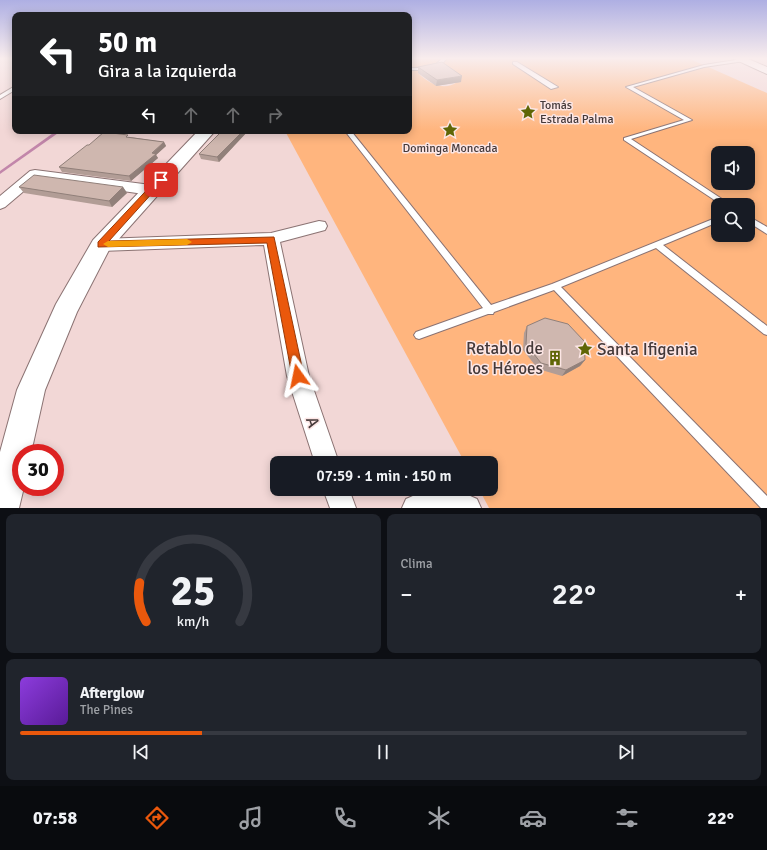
<!DOCTYPE html>
<html lang="es">
<meta charset="utf-8">
<style>
:root{--surface:#171b24;--page:#20242c;--text:#f1f3f6;--muted:#9ea1a6;--line:#363941;--accent:#ea580c}
body{margin:0;font-family:Signika,sans-serif;background:var(--page);color:var(--text);height:100vh;display:flex;flex-direction:column;font-size:15px;white-space:nowrap}
*{box-sizing:border-box;margin:0}
p{font-size:13px;color:var(--muted)}
.icon{flex:none;width:22px;height:22px;fill:none;stroke:currentColor;stroke-width:2;stroke-linecap:round;stroke-linejoin:round}
.map{position:relative;height:508px;overflow:hidden}
.side{display:flex;flex-direction:column;gap:6px;padding:6px;background:#0d0f14;flex:1}
.side>*{flex:none}
.banner{position:absolute;left:12px;top:12px;width:400px;height:122px;border-radius:8px;box-shadow:0 2px 10px #0003;background:#202124;color:#fff;overflow:hidden}
.buttons{position:absolute;left:711px;top:146px;display:grid;gap:8px}
.buttons a{display:grid;place-items:center;width:44px;height:44px;border-radius:8px;background:var(--surface);box-shadow:0 2px 10px #0003;font-size:20px}
.speed{position:absolute;left:12px;top:444px;display:flex;gap:8px;font-size:20px;font-weight:700;text-align:center}
.speed>*{display:grid;place-content:center;width:52px;height:52px;border-radius:50%;background:var(--surface);box-shadow:0 2px 10px #0003;line-height:1}
.speed .limit{border:6px solid #d22;background:#fff;color:#111}
.pin{position:absolute;display:grid;place-items:center;width:34px;height:34px;color:#fff;margin:-17px;border-radius:8px;box-shadow:0 2px 6px #0006}
.me{position:absolute;width:44px;margin:-22px;rotate:348deg;stroke-linejoin:round;filter:drop-shadow(0 0 3px #0008)}
.turn{display:flex;align-items:center;gap:14px;height:84px;padding:0 20px;font-size:18px}
.turn .icon{width:52px;height:52px;stroke-width:2.5}
.turn b{display:block;font-size:28px;line-height:34px}
.lanes{display:flex;align-items:center;height:38px;padding:0 20px;background:#0003;justify-content:center;gap:20px;direction:ltr}
.lanes .off{opacity:.35}
.big{font-size:30px;font-weight:600;line-height:1.1}
.side .widget{flex:1;display:flex;flex-direction:column;justify-content:center;gap:6px;min-width:0;padding:0 14px;border-radius:8px;background:var(--page)}
.side .dial{align-items:center;gap:0}
.dial svg{height:104px;overflow:visible;fill:none;stroke:var(--line);stroke-width:7;stroke-linecap:round;text-anchor:middle}
.dial text{fill:var(--text);stroke:none}
.song{display:flex;align-items:center;gap:12px}
.cover{width:48px;height:48px;border-radius:6px;background:linear-gradient(135deg,hsl(270 70% 55%),hsl(270 70% 35%))}
.played{height:4px;border-radius:2px;background:linear-gradient(90deg,var(--accent) 25%,var(--line) 25%)}
.keys{display:flex;justify-content:space-around;direction:ltr}
.heat{display:flex;justify-content:space-between;align-items:center;font-size:22px;direction:ltr}
.side .tiles{flex:1;display:grid;gap:6px;grid-template-columns:1fr 1fr}
.widget:last-child{grid-column:span 2}
.trip{position:absolute;left:270px;top:456px;width:228px;height:40px;border-radius:8px;background:var(--surface);box-shadow:0 2px 10px #0003;font-weight:600;line-height:40px;text-align:center}
.tab-bar{display:flex;height:64px;justify-content:space-around;align-items:center;background:#090b0e;color:var(--muted)}
.tab-bar .icon{width:28px;height:28px}
.tab-bar .selected{color:var(--accent)}
.tab-bar b{font-size:18px;color:var(--text)}
.map>svg:first-child{display:block}
.green{fill:#ffb57e;fill-rule:evenodd}
.lines{fill:none;stroke-linecap:round;stroke-linejoin:round}
.stream{fill:#c286aa;fill-rule:evenodd}
.service-casing{stroke:#8b7373;stroke-width:2}
.pedestrian-casing{stroke:#8b7373;stroke-width:2}
.minor-casing{stroke:#8b7373;stroke-width:2}
.secondary-casing{stroke:#8b7373;stroke-width:2}
.service{fill:#fff;fill-rule:evenodd}
.pedestrian{fill:#fff;fill-rule:evenodd}
.minor{fill:#fff;fill-rule:evenodd}
.secondary{fill:#fff;fill-rule:evenodd}
.wall{fill:#b29d96}
.shaded-wall{fill:#91807a}
.building{fill:#cfb7af;stroke:#91807a}
.route{fill:#ea580c;stroke:#983908}
.slow{fill:#f59e0b}
.labels{text-anchor:middle;stroke-width:3;stroke-linejoin:round;paint-order:stroke}
.far-poi-label{font-size:12px;fill:#443939;stroke:#fce6e5;text-anchor:start}
.near-poi-label{font-size:17px;fill:#443939;stroke:#fce6e5;text-anchor:end}
.near-street-label{font-size:17px;fill:#443939;stroke:#fce6e5}
</style>
<div class="map">
<svg width="767" height="508" viewBox="0 0 767 508">
<rect width="100%" height="100%" fill="#f2d7d6"/>
<path class="green" d="M409,58h279l79,35v415h-278l-10,-19h12v-26h-26l-180,-332h124zM418,73l39,9c-13,10 -29,1 -39,-9zM718,153h30v30h-30zM718,205h30v30h-30z"/>
<g class="lines">
<path class="stream" d="M56,131h5l-61,43v-3z"/>
<g class="service-casing">
<g id="service">
<path d="M442,58h5c-9,13 -24,12 -38,12v-2c12,0 26,1 33,-10z"/>
<path d="M742,59h2v2l-40,6 -71,20 59,33 -61,19 100,66h-9l-98,-65v-2l60,-18 -58,-33 78,-22z"/>
<path d="M15,86v4l-15,9v-4z"/>
<path d="M345,131h6l140,174 61,-21 166,-67v5l-55,23 104,81v9l-3,-1 -108,-86 -95,39 206,209v12h-6l-207,-218 -60,22 -1,2h-5l-69,25 -3,-1 -2,-3 2,-3 67,-24z"/>
<path d="M748,216l19,11v7l-19,-12z"/>
</g>
</g>
<g class="pedestrian-casing">
<path id="pedestrian" d="M513,62h4l41,25 -7,2 -38,-25z"/>
</g>
<g class="minor-casing">
<g id="minor">
<path d="M732,58h14l21,9v7z"/>
<path d="M35,170l116,15 5,2 2,3 -2,3 -5,2 -113,-16 -33,28 -5,2v-13l30,-25z"/>
<path d="M319,221l6,1 2,4 -2,4 -45,12 29,134 30,87h-24l-28,-87 -23,-131 -163,6 -6,-2 -2,-4 2,-4 6,-2 170,-6z"/>
<path d="M323,489h26l7,19h-26z"/>
<path d="M415,495h53l9,4 4,9h-79l4,-9z"/>
</g>
</g>
<g class="secondary-casing">
<path id="secondary" d="M198,131h17l-106,119 -32,62 -32,78 -14,63h-10v34h3l-5,21h-19v-56l17,-62 39,-86 37,-64z"/>
</g>
<use href="#service" class="service"/>
<use href="#pedestrian" class="pedestrian"/>
<use href="#minor" class="minor"/>
<use href="#secondary" class="secondary"/>
</g>
<g class="wall">
<path d="M418,67l43,15 -25,4 -18,-13z"/>
<path d="M222,131h26l-29,31 -18,-3 -2,-5z"/>
<path d="M130,137l34,5 2,4 -10,9 2,3 -27,23 -69,-9 -3,-5 30,-22z"/>
<path d="M19,187h104l4,6 -15,14 -88,-14z"/>
<path d="M527,326l58,34 -5,6 -18,10 -24,-7 -15,-19 1,-17z"/>
</g>
<g class="shaded-wall">
<path d="M462,76l-1,6 -25,4 1,-6z"/>
<path d="M243,131h5l-29,31 -2,-5z"/>
<path d="M164,142l2,4 -10,9 2,3 -27,23 -2,-5z"/>
<path d="M123,187l4,6 -15,14 -3,-6z"/>
<path d="M585,360l-5,6 -18,10 4,-6z"/>
</g>
<g class="building">
<path d="M442,62l20,14 -25,4 -19,-13z"/>
<path d="M222,131h21l-26,26 -18,-3z"/>
<path d="M104,132l24,3 -2,2 38,5 -12,11 4,1 -27,22 -70,-9 28,-22h2z"/>
<path d="M34,175l89,12 -14,14 -90,-14z"/>
<path d="M545,318l23,6 16,17 1,19 -19,10 -25,-7 -15,-19 1,-18z"/>
</g>
<linearGradient id="sky" x2="0" y2="1"><stop stop-color="#aeafe3"/><stop offset="0.45" stop-color="#f9eded"/><stop offset="1" stop-color="#f9eded" stop-opacity="0"/></linearGradient>
<rect width="767" height="130" fill="url(#sky)"/>
<path class="route" d="M158,178l6,2 -55,61 165,-4 30,139 -2,4 -4,1 -4,-1 -2,-4 -25,-133 -169,4v-5z"/>
<path class="slow" d="M187,239l5,3 -5,3 -79,2 -5,-3 5,-3z"/>
<defs>
<g id="sight-bare" transform="scale(1.2)"><path d="M0-6L1.8-2.2L6-1.7L2.9 1.2L3.7 5.4L0 3.3L-3.7 5.4L-2.9 1.2L-6-1.7L-1.8-2.2Z" fill="#5f6606" stroke="#fce6e5" stroke-width="2.5" paint-order="stroke"/></g>
<g id="building-bare" transform="scale(1.2)"><path d="M-4-6H4V6H1V3H-1V6H-4ZM-2.5-4.3h1.7v1.8h-1.7ZM.8-4.3h1.7v1.8H.8ZM-2.5-1h1.7V.8h-1.7ZM.8-1h1.7V.8H.8Z" fill="#5f6606" stroke="#fce6e5" stroke-width="2.5" paint-order="stroke"/></g>
</defs>
<g fill-rule="evenodd">
<use href="#sight-bare" x="528" y="112"/>
<use href="#sight-bare" x="450" y="130"/>
<use href="#sight-bare" x="585" y="349"/>
<use href="#building-bare" x="555" y="358"/>
</g>
<g class="labels">
<g class="far-poi-label">
<text x="540" y="109">Tomás<tspan x="540" dy="14">Estrada Palma</tspan></text>
<text x="450" y="152" text-anchor="middle">Dominga Moncada</text>
</g>
<g class="near-poi-label">
<text x="543" y="354">Retablo de<tspan x="543" dy="20">los Héroes</tspan></text>
<text x="597" y="355" text-anchor="start">Santa Ifigenia</text>
</g>
<g class="near-street-label">
<text transform="translate(313 422) rotate(71)" y="6">A</text>
</g>
</g>
</svg>
<div class="buttons">
<a><svg class="icon" aria-label="sound" viewBox="0 0 24 24"><path d="M4 9h4l5-4v14l-5-4H4zM17 9q2 3 0 6"/></svg></a>
<a><svg class="icon" aria-label="search" viewBox="0 0 24 24"><circle cx="10" cy="10" r="6"/><path d="M15 15l6 6"/></svg></a>
</div>
<div class="speed"><div class="limit">30</div></div>
<div class="pin" style="left:161px;top:180px;background:#d93025"><svg class="icon" aria-label="arrive" viewBox="0 0 24 24"><path d="M6 21V4h12l-3 4 3 4H6"/></svg></div>
<svg class="me" style="left:298px;top:376px" viewBox="-20 -20 40 40"><path d="M0-17L14 15 0 8-14 15z" fill="#ea580c" stroke="#fff" stroke-width="4"/></svg>
<div class="trip">07:59 · 1 min · 150 m</div>
<div class="banner">
<div class="turn"><svg class="icon" aria-label="left" viewBox="0 0 24 24"><path d="M17 20v-9H6M10 6l-5 5 5 5"/></svg><div><b>50 m</b>Gira a la izquierda</div></div>
<div class="lanes"><svg class="icon" aria-label="left" viewBox="0 0 24 24"><path d="M17 20v-9H6M10 6l-5 5 5 5"/></svg><svg class="icon off" aria-label="ahead" viewBox="0 0 24 24"><path d="M12 20V5M6 11l6-6 6 6"/></svg><svg class="icon off" aria-label="ahead" viewBox="0 0 24 24"><path d="M12 20V5M6 11l6-6 6 6"/></svg><svg class="icon off" aria-label="right" viewBox="0 0 24 24"><path d="M7 20v-9h11M14 6l5 5-5 5"/></svg></div>
</div>
</div>
<section class="side">
<div class="tiles">
<div class="widget dial"><svg viewBox="0 0 100 80">
<path d="M14 69A42 42 0 1 1 86 69"/>
<path d="M14 69A42 42 0 0 1 9 39" stroke="#ea580c"/>
<text x="50" y="56" font-size="32" font-weight="700">25</text>
<text x="50" y="72" font-size="11">km/h</text>
</svg></div>
<div class="widget"><p>Clima</p>
<div class="heat"><a>−</a><b class="big">22°</b><a>+</a></div>
</div>
<div class="widget">
<div class="song"><i class="cover"></i><div><b>Afterglow</b><p>The Pines</p></div></div>
<div class="played"></div>
<div class="keys"><svg class="icon" aria-label="previous" viewBox="0 0 24 24"><path d="M18 5L8 12l10 7zM5 5v14"/></svg><svg class="icon" aria-label="pause" viewBox="0 0 24 24"><path d="M8 5v14M16 5v14"/></svg><svg class="icon" aria-label="next" viewBox="0 0 24 24"><path d="M6 5l10 7-10 7zM19 5v14"/></svg></div>
</div>
</div>
</section>
<nav class="tab-bar">
<b>07:58</b>
<svg class="icon selected" aria-label="directions" viewBox="0 0 24 24"><path d="M12 3l9 9-9 9-9-9zM9 14v-3h6M13 9l2 2-2 2"/></svg>
<svg class="icon" aria-label="music" viewBox="0 0 24 24"><path d="M9 18V5l10-2v13"/><circle cx="6" cy="18" r="3"/><circle cx="16" cy="16" r="3"/></svg>
<svg class="icon" aria-label="phone" viewBox="0 0 24 24"><path d="M5 4h4l2 5-3 2q2 4 5 5l2-3 5 2v4C11 20 4 13 5 4z"/></svg>
<svg class="icon" aria-label="climate" viewBox="0 0 24 24"><path d="M12 3v18M4 7l16 10M4 17L20 7"/></svg>
<svg class="icon" aria-label="car" viewBox="0 0 24 24"><path d="M5 17H2v-5l4-1 3-4h7l3 4 3 1v5h-3M9 17h6M6 11h13"/><circle cx="7" cy="17" r="2"/><circle cx="17" cy="17" r="2"/></svg>
<svg class="icon" aria-label="filters" viewBox="0 0 24 24"><path d="M4 7h16M4 17h16"/><circle cx="9" cy="7" r="2"/><circle cx="15" cy="17" r="2"/></svg>
<b>22°</b>
</nav>
